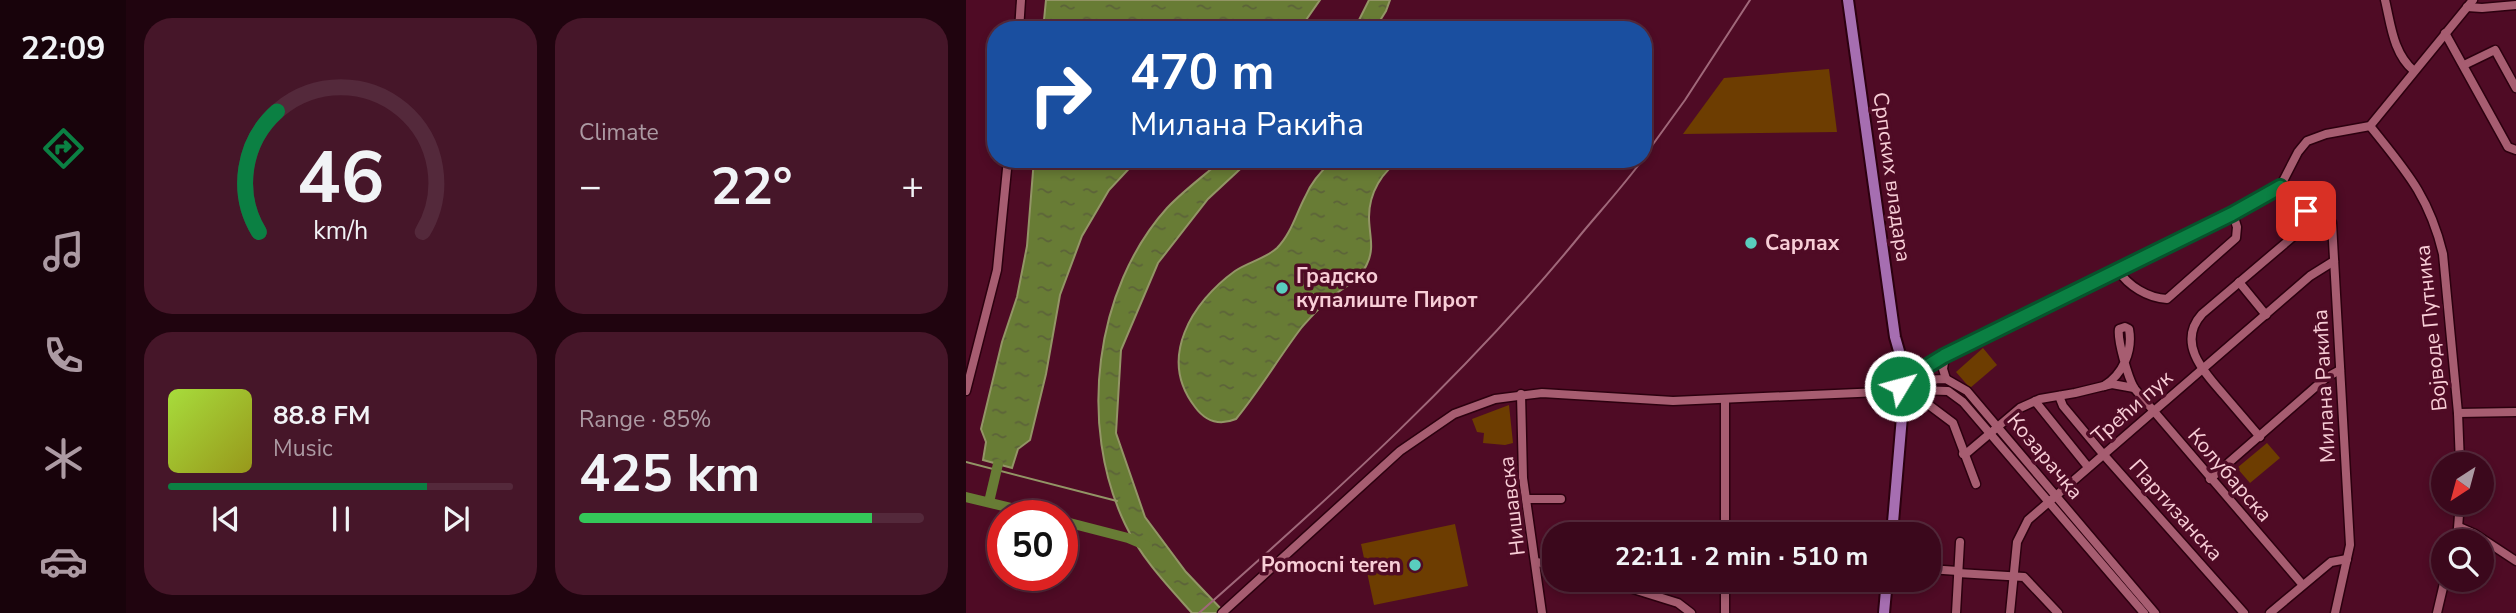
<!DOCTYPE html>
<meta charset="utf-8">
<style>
:root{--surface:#3b081c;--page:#461629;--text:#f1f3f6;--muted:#ac9aa3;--line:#54293b;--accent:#0b8043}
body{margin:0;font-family:"Nunito Sans",sans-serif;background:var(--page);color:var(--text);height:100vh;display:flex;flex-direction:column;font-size:26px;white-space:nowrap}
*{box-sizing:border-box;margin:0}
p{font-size:23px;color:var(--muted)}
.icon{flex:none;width:38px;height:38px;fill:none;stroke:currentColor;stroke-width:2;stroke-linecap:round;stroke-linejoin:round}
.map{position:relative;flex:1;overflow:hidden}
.details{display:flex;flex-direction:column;gap:18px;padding:18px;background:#20040f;width:840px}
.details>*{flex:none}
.top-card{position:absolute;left:21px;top:21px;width:665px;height:147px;border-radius:28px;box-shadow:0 4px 10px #0003,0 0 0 2px var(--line);background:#1a4fa0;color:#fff;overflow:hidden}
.needle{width:46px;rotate:216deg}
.fabs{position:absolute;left:1465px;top:452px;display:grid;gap:14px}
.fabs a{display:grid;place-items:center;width:63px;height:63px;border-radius:50%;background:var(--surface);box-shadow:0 4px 10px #0003,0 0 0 2px var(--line);font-size:35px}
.speed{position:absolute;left:21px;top:500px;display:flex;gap:14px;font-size:35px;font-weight:700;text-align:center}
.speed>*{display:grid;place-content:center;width:91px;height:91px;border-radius:50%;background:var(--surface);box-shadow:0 4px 10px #0003,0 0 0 2px var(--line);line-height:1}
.speed .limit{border:10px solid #d22;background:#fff;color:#111}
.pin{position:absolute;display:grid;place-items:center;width:60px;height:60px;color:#fff;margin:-30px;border-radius:14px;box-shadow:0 4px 10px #0006}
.me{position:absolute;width:77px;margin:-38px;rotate:53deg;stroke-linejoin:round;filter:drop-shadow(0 0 5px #0008)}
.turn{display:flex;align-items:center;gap:24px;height:147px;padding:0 28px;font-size:32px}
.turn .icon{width:91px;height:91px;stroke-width:2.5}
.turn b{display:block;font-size:49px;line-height:60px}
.big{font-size:52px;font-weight:700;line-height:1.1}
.details .widget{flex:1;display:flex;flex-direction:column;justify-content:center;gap:10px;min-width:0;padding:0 24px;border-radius:28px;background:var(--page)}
.details .dial{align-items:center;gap:0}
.dial svg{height:182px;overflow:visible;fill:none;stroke:var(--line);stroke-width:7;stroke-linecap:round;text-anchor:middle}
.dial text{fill:var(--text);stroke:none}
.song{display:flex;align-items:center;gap:21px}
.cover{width:84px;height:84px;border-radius:10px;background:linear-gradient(135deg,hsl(80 70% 55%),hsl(60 70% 35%))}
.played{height:7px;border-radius:4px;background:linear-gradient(90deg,var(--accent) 75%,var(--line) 75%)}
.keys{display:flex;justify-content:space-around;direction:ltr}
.heat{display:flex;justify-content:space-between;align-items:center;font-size:38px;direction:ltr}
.charge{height:10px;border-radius:5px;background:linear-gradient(90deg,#34c759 85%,var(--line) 0)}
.details .tiles{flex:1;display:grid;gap:18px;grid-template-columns:repeat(2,1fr)}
.trip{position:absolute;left:576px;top:522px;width:399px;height:70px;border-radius:28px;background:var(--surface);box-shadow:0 4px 10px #0003,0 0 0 2px var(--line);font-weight:700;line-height:70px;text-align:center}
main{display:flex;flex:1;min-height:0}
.menu{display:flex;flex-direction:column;width:126px;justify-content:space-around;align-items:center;background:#18030b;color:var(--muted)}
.menu .icon{width:49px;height:49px}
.menu .active{color:var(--accent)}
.menu b{font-size:32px;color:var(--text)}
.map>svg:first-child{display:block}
.green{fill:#6d3d01}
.water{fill:url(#water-ripples);stroke:#939566;stroke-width:2}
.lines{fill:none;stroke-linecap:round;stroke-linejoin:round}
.stream{stroke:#939566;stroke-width:2}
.river{stroke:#687c35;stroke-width:10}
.minor-casing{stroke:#2c000f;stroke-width:11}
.major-casing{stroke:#2c000f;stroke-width:14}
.minor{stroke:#a75d71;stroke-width:8}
.major{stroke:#a66eb1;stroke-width:10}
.rail{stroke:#a0687a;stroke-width:2}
.route-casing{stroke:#07532c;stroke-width:18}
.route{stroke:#0b8043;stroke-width:12}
.poi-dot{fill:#59cebe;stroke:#4f0b25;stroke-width:2.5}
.labels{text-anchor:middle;stroke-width:7;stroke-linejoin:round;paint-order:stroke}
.street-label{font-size:21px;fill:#f8ced7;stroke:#4f0b25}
.poi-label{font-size:21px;font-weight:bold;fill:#f8ced7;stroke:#4f0b25;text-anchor:start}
</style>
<main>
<nav class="menu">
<b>22:09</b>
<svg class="icon active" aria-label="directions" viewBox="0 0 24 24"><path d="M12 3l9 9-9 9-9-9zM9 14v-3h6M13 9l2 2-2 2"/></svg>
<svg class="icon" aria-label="music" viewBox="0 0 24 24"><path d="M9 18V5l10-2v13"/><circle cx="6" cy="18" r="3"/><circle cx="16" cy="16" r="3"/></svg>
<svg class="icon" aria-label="phone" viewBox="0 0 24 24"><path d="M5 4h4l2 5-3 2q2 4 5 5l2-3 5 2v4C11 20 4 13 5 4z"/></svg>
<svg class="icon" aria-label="climate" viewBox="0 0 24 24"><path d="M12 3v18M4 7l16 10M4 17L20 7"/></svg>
<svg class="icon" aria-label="car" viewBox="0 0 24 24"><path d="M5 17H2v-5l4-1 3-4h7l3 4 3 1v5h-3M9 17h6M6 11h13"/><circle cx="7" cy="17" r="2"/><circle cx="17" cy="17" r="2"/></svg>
</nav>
<section class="details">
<div class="tiles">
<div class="widget dial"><svg viewBox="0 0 100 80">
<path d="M14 69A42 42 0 1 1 86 69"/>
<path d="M14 69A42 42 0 0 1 22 16" stroke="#0b8043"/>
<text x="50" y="56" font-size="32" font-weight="700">46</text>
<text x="50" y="72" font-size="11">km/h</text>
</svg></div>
<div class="widget"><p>Climate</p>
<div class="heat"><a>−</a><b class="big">22°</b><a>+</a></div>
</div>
<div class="widget">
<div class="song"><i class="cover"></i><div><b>88.8 FM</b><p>Music</p></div></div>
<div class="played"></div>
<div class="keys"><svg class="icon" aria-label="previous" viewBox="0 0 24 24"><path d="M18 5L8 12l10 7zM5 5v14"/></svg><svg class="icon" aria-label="pause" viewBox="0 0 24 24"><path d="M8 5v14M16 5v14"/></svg><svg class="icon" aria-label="next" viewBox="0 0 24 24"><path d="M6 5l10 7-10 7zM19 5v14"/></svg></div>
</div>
<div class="widget"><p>Range · 85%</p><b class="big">425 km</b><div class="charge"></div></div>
</div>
</section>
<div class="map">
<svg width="1550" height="613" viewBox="0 0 1550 613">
<defs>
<pattern id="water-ripples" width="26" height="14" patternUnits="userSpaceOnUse" patternTransform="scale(1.75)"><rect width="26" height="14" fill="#687c35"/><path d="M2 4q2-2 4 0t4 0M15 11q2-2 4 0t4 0" fill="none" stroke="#5c6339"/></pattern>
</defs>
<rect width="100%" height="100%" fill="#4f0b25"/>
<g class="green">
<path d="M863,69l8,63 -154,2 41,-56z"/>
<path d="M1017,348l14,17 -27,23 -14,-16z"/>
<path d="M543,405l4,38 -8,2 -22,-2 1,-10 -7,-1 -5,-13z"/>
<path d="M1301,443l13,15 -30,25 -13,-15z"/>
<path d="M489,524l13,62 -94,19 -13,-61z"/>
</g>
<g class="water">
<path d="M80,0h274l-21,30h-256z"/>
<path d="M403,0h21l-4,11 -12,19h-20z"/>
<path d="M68,159h104l-29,31 -27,46 -22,59 -14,79 -16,66 -12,9 -6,19 -29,-8 3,-18 -5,-13 21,-87 15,-45 10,-51z"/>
<path d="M257,159h28l-43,40 -50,64 -37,87 -5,83 29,84 41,55 39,41h-33c-25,-28 -51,-55 -67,-89 -47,-98 -31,-235 42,-316 17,-18 38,-33 56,-49z"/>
<path d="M368,159h68c-20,12 -33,34 -33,58 0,17 6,31 -2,47 -7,16 -18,20 -30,29 -13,9 -25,23 -35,34 -23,30 -42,63 -66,92 -17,7 -30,3 -41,-12 -38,-49 -3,-105 40,-136 13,-9 30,-12 42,-23 14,-14 19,-34 28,-51 6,-15 17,-27 29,-38z"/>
</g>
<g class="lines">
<path class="stream" d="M0,462l151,39"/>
<g class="river">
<path d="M0,497l78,19"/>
<path d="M23,502l9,-38"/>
<path d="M96,521l66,17 19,8"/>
</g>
<g class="minor-casing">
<g id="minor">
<path d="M1419,0c6,25 8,53 29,71"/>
<path d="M1501,7l15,1 34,-3"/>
<path d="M53,30l2,-30"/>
<path d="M1479,33l63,114 8,3"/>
<path d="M1498,65l31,-15 21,38"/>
<path d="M1404,126c36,45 59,70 73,128l15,159 2,51"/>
<path d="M1314,187l21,23 26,5 5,8 18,322 -15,68"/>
<path d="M1152,270c10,16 30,28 49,29l69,-61 1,-11 -4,-13"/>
<path d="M1273,282l27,33"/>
<path d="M979,356l-2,13 3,10"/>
<path d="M947,378l13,-11 19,-11 288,-142 47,-27 18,-35 9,-11 19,-7 44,-8 103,-126"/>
<path d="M949,380l31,-1 21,12 188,222"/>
<path d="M1138,386c19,-12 29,-35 25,-57l-4,-2 -6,2c-2,11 9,48 15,59l168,196"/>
<path d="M950,390l32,1 15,11 181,211"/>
<path d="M0,391l31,-121 11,-111"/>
<path d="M947,393l40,30 23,61"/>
<path d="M555,394l2,84 19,135"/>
<path d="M1093,396l4,10 40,48 141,159"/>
<path d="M1069,401l53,66"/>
<path d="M1492,413l58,-1"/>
<path d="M1294,437c-12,-14 -24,-28 -36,-42 -20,-23 -48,-52 -22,-81l120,-102"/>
<path d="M997,454l5,-2 52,-44 20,-9 35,-6 37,-9 22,4"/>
<path d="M1244,479l117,-102 13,-7"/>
<path d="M561,499h34"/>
<path d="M1493,527l16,7 41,27"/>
<path d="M759,534v-135"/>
<path d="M1491,541l3,-39"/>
<path d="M570,562l18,3"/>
<path d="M963,569l29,2"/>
<path d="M992,573l66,4 34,36"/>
<path d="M635,579l77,24 13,10"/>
<path d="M256,613l178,-162 54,-37 41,-15 47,-6 131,8 230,-10"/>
<path d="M759,613v-34"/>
<path d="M990,613l4,-71"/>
<path d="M1044,613l7,-71 11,-22 282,-244 24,-15"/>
<path d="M1304,613l61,-51 16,-3"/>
<path d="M1471,613l8,-34"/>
</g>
</g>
<g class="major-casing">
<g id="major">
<path d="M882,0l47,337 6,21 1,23"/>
<circle cx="943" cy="385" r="8"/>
<path d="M926,534l12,-141"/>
<path d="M918,613l3,-34"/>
</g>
</g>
<use href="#minor" class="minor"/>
<use href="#major" class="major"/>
<g class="rail">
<path d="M677,158l42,-58 65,-100"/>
<path d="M233,613c135,-119 269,-240 383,-380 20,-24 42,-48 61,-74"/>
</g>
</g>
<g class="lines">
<g class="route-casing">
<path id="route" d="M934,386l4,-7 9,-1 13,-11 18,-11 288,-142 48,-27 17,19 9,5"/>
</g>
<use href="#route" class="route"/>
</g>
<g class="poi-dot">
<circle cx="785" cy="243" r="7"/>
<circle cx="316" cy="288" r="7"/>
<circle cx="449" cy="565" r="7"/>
</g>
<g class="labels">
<g class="street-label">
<text transform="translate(926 177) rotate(82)" y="7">Српских владара</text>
<text transform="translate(1465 328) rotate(-96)" y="7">Војводе Путника</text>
<text transform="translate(1358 386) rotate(-93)" y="7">Милана Ракића</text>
<text transform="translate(1166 407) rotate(-41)" y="7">Трећи пук</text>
<text transform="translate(1079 456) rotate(50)" y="7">Козарачка</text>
<text transform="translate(1264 475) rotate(49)" y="7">Колубарска</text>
<text transform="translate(546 506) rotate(-97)" y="7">Нишавска</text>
<text transform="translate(1210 510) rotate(48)" y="7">Партизанска</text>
</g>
<g class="poi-label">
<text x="799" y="250">Сарлах</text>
<text x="330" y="283">Градско<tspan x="330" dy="24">купалиште Пирот</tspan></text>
<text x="435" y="572" text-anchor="end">Pomocni teren</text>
</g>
</g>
</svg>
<div class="fabs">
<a><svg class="needle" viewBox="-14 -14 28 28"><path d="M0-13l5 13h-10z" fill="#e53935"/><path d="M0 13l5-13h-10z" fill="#ac9aa3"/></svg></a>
<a><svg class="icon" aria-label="search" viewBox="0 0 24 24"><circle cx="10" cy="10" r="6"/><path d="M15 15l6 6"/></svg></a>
</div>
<div class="speed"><div class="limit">50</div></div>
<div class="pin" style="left:1340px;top:211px;background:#d93025"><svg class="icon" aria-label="arrive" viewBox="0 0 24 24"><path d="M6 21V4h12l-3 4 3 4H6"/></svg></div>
<svg class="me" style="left:934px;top:386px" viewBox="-20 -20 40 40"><circle r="17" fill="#0b8043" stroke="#fff" stroke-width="3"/><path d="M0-11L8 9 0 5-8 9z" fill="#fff"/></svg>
<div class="trip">22:11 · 2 min · 510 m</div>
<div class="top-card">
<div class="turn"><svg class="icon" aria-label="right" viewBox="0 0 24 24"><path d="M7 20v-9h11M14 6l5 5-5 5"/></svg><div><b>470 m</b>Милана Ракића</div></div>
</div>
</div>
</main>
